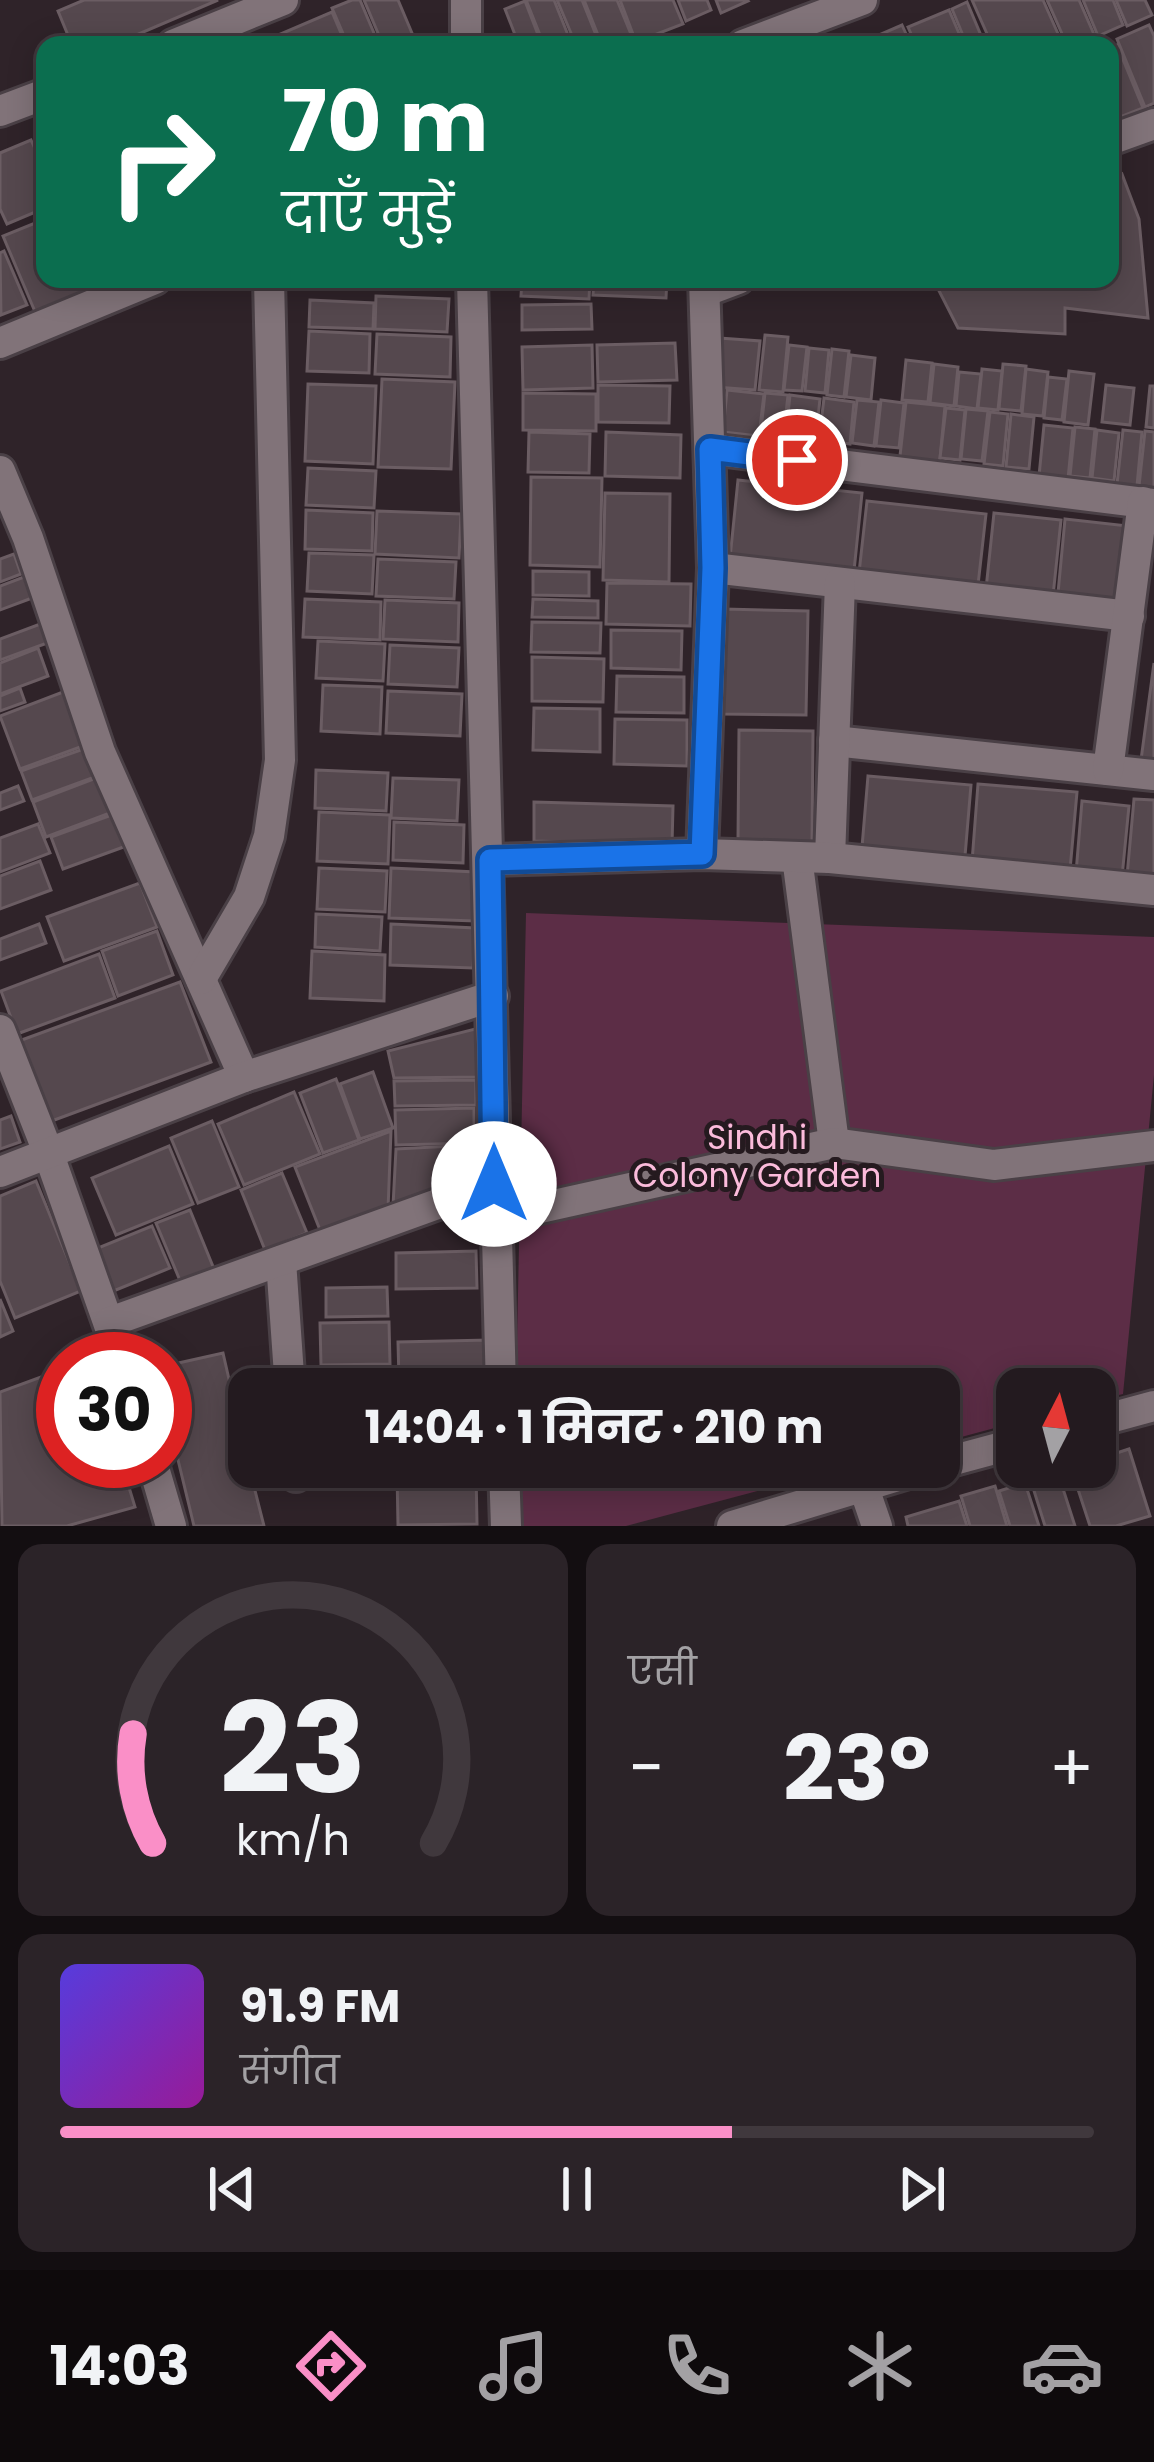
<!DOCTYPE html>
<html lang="hi">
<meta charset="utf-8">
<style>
:root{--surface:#231a1f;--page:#2b2328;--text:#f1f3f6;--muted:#a3a1a4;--line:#40383d;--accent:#fa8fc7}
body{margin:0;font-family:Poppins,"Noto Sans Devanagari",sans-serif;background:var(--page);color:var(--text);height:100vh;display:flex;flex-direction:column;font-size:45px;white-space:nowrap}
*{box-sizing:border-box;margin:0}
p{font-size:39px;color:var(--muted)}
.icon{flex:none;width:66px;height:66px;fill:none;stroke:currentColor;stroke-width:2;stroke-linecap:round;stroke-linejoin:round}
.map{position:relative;height:1526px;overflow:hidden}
.panel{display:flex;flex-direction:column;gap:18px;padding:18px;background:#130e11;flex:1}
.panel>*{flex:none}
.banner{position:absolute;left:36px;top:36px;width:1083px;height:252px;border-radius:24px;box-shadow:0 6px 30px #0003,0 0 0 3px var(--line);background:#0b6e4f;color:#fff;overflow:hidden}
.needle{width:78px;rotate:6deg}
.fabs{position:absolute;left:996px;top:1368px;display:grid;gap:24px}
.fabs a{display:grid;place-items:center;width:120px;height:120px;border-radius:24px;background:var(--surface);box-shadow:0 6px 30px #0003,0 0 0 3px var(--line);font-size:60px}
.speed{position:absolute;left:36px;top:1332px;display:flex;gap:24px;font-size:60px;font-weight:700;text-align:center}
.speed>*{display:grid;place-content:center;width:156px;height:156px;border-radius:50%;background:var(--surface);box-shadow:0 6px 30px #0003,0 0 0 3px var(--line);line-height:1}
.speed .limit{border:18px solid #d22;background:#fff;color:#111}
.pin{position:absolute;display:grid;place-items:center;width:102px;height:102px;color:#fff;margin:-51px;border:6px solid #fff;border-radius:50%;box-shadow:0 3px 12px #0007}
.me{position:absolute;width:132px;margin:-66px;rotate:0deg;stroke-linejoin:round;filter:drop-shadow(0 0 9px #0008)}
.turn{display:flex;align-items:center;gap:42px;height:252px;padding:0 48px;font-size:54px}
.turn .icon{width:156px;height:156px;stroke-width:2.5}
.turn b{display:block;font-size:84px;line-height:102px}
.big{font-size:90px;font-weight:700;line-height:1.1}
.panel .widget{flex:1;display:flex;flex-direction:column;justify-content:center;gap:18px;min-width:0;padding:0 42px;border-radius:24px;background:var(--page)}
.panel .dial{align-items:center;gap:0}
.dial svg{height:312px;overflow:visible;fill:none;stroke:var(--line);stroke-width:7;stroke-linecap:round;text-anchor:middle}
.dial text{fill:var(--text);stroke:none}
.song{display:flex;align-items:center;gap:36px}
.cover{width:144px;height:144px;border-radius:18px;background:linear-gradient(135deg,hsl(250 70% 55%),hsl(300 70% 35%))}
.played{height:12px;border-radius:6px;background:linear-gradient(90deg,var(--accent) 65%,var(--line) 65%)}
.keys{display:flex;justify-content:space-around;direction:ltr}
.heat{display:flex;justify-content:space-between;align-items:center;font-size:66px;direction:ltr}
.panel .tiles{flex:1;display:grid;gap:18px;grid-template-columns:1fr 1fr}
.widget:last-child{grid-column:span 2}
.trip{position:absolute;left:228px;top:1368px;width:732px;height:120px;border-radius:24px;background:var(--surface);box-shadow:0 6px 30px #0003,0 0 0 3px var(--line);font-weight:700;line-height:120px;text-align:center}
.tab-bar{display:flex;height:192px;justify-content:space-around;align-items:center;background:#0e0a0c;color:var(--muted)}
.tab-bar .icon{width:84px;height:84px}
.tab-bar .selected{color:var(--accent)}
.tab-bar b{font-size:54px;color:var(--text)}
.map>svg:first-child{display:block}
.park{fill:#5c2d46}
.building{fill:#55484e;stroke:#6b5d63;stroke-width:3}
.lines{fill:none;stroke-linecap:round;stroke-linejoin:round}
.street-casing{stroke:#4a4046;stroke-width:36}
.street{stroke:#817379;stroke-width:30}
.route-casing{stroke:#114b97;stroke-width:30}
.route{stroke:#1a73e8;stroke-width:21}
.labels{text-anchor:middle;stroke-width:10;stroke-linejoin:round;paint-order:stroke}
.park-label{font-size:33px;fill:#fbbbdb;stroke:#251a1f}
</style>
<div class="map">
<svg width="1154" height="1526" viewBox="0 0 1154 1526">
<rect width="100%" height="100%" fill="#2f2329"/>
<g class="park">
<path d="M526,913l628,24v138l-31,319 -28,7v-12h-78v33l-78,21v-54h-423z"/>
<path d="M514,1467h334l-222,59h-114z"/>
</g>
<g class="building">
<path d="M84,0h134l-105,45h-41l-14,-34z"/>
<path d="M352,0h8l19,45h-31l-16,-37z"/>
<path d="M364,0h34l19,45h-34z"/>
<path d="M526,0h28l18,45h-28z"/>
<path d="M557,0h25l18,45h-24z"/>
<path d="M584,0h33l18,44 -33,1z"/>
<path d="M620,0h53l10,24 -47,18z"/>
<path d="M678,0h29l4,10 -25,11z"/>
<path d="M716,0h31l1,1 -27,12z"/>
<path d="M972,0h71l20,45h-71z"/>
<path d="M1047,0h32l17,39 -29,6z"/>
<path d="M1083,0h30l10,25 -25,11z"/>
<path d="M1116,0h29l7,15 -25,11z"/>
<path d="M525,1l17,44h-23l-14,-36z"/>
<path d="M967,2l18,43h-18l-15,-36z"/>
<path d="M949,10l15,35h-48l-8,-18z"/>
<path d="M332,12l14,33h-64l-4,-10z"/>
<path d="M902,25l9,20h-26l-4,-11z"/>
<path d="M1149,25l5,11v67l-9,4 -28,-68z"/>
<path d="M1117,45l26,63 -33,13v-73z"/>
<path d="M31,140l14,31v37l-38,16 -7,-15v-56z"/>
<path d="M1122,174l17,45 9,99 -83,-10v26l-107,-6 -25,-49h177v-97z"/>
<path d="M45,219v60h30l6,15 -45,20 -33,-78z"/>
<path d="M4,251l23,54 -26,10 -1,-62z"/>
<path d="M77,279h37l1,3 -31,12z"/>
<path d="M370,279h83v9l-83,-4z"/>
<path d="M522,279h68l-1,20 -68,-3z"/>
<path d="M594,279h73l-1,19 -73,-3z"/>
<path d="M376,296l73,3 -2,33 -72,-3z"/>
<path d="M310,300l64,3 -1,26 -64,-2z"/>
<path d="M591,304l1,25 -70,1v-25z"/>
<path d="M309,331l61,3 -1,39 -62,-2z"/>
<path d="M377,334l74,3 -1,40 -75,-3z"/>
<path d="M765,335l23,2 -5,55 -24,-2z"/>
<path d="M719,338l41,3 -5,49 -40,-3z"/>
<path d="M675,343l2,37 -79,2 -1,-37z"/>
<path d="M592,345l1,43 -70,2 -1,-43z"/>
<path d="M789,345l18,2 -5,44 -18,-1z"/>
<path d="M809,348l20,2 -4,43 -20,-2z"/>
<path d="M832,349l17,2 -5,46 -17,-2z"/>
<path d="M851,355l24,3 -4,42 -25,-3z"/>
<path d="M906,360l26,3 -4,39 -26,-2z"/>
<path d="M934,364l24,3 -4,39 -24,-3z"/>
<path d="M1003,364l23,2 -5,45 -22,-2z"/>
<path d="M982,369l20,2 -4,39 -20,-2z"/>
<path d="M1026,369l22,3 -5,44 -21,-2z"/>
<path d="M1069,371l25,3 -6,51 -24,-3z"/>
<path d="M959,372l22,2 -4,35 -21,-3z"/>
<path d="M1048,377l19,2 -5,41 -18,-2z"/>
<path d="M382,379l73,3 -4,87 -73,-2z"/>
<path d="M308,384l68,2 -3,78 -68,-3z"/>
<path d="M598,385l72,1 -1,37 -71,-1z"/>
<path d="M1106,385l28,3 -4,37 -28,-3z"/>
<path d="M1150,386h4v42l-8,-1z"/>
<path d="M727,390l37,4 -5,42 -36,-4z"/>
<path d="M523,393l73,1v37l-73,-1z"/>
<path d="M765,393l23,2 -5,46 -23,-2z"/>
<path d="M790,395l30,4 -5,46 -30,-3z"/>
<path d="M824,398l30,4 -4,42 -31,-4z"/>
<path d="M857,400l22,2 -5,44 -22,-3z"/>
<path d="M881,400l23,3 -5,45 -23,-2z"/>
<path d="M906,402l39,4 -6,63 -40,-4z"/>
<path d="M946,408l19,2 -5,50 -20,-2z"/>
<path d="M966,409l22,2 -6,50 -21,-2z"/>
<path d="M990,412l18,2 -5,52 -19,-2z"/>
<path d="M1011,414l23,3 -5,52 -23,-2z"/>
<path d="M1044,425l29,3 -5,51 -29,-3z"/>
<path d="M1075,427l20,2 -5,49 -20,-2z"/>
<path d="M1097,430l22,3 -5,48 -22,-3z"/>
<path d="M1123,430l19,2 -5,54 -20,-2z"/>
<path d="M1145,431l9,1v56l-15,-2z"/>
<path d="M529,432l61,2 -1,39 -61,-1z"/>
<path d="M606,432l75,3 -1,43 -75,-2z"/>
<path d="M308,468l68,3 -2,37 -68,-3z"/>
<path d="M531,477l71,1 -2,89 -70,-2z"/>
<path d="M738,480l124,13 -8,78 -124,-13z"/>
<path d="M605,493l65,1 -1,88 -66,-2z"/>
<path d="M867,501l119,13 -8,71 -119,-12z"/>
<path d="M306,510l67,3 -1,38 -67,-2z"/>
<path d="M377,511l84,3 -2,44 -84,-4z"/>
<path d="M994,513l67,7 -8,76 -67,-7z"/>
<path d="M1065,519l63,7 -8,73 -62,-6z"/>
<path d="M309,553l65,2 -2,39 -65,-3z"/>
<path d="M14,554l7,20 -21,8v-23z"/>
<path d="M378,559l78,3 -2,37 -78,-3z"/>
<path d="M533,571l56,1v24l-56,-1z"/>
<path d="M24,577l8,21 -32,12v-24z"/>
<path d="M607,583l84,1 -1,42 -84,-2z"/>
<path d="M305,599l76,3 -1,38 -77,-3z"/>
<path d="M533,599l65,2v17l-66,-1z"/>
<path d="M385,600l74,3 -1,39 -75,-3z"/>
<path d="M723,609l85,2 -2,104 -85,-1z"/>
<path d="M532,622l69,1 -1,30 -69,-1z"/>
<path d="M43,623l7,19 -50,18v-21z"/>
<path d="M611,630l71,1 -1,39 -70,-2z"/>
<path d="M318,641l67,3 -2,37 -67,-3z"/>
<path d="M390,645l69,3 -2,39 -69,-3z"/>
<path d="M38,648l10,28 -48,18v-31z"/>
<path d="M532,657l72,2 -1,43 -71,-1z"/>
<path d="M1154,663v99l-13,-2z"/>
<path d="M617,676l67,1v36l-68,-1z"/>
<path d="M323,685l59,2 -2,47 -59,-3z"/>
<path d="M20,688l5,14 -25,9v-15z"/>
<path d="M388,691l74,3 -2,42 -74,-3z"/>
<path d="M63,692l20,54 -63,23 -20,-53z"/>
<path d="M534,708l66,1v43l-67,-2z"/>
<path d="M615,719l72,1v46l-73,-2z"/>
<path d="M739,730l74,1 -1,111 -74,-2z"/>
<path d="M92,746l11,28 -71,26 -11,-29z"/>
<path d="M316,770l72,3 -2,38 -71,-3z"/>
<path d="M868,776l103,9 -6,71 -103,-9z"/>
<path d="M96,778l14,35 -64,24 -13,-35z"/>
<path d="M393,778l66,2 -2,41 -66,-3z"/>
<path d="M978,784l99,8 -7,78 -98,-8z"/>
<path d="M18,786l6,15 -24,9v-17z"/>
<path d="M1134,799l20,1v78l-27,-2z"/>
<path d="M1082,801l47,5 -7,71 -46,-4z"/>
<path d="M534,802l139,4 -1,39 -138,-4z"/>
<path d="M319,812l71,3 -2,49 -71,-3z"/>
<path d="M117,813l12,32 -66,24 -12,-32z"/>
<path d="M394,822l70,3 -1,38 -70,-3z"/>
<path d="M38,824l12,29 -50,19v-34z"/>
<path d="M40,861l11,29 -51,19v-33z"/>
<path d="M319,868l68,3 -2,41 -68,-3z"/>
<path d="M391,868l85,4 -1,49 -86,-3z"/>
<path d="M140,883l17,44 -93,34 -17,-44z"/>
<path d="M316,914l66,3 -2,34 -65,-4z"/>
<path d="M39,924l7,19 -46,17v-21z"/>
<path d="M391,924l84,4 -2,40 -83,-3z"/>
<path d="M157,931l16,44 -55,21 -16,-45z"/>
<path d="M312,951l73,4 -1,46 -74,-3z"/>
<path d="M99,954l16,44 -98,36 -16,-43z"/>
<path d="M180,982l31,80 -162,60 -30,-81z"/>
<path d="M475,1029l7,48 -88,1 -6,-27z"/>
<path d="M373,1072l20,56 -33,11 -20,-55z"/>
<path d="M336,1079l23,61 -36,13 -23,-60z"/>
<path d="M476,1080v25l-81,1 -1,-25z"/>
<path d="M294,1092l26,62 -76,31 -26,-61z"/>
<path d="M474,1108v35l-78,2 -1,-35z"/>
<path d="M11,1116l9,26 -20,7v-29z"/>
<path d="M212,1121l27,66 -41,16 -27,-65z"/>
<path d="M391,1131l-3,79 -66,25 -27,-68z"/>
<path d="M473,1145l4,40 -84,21 3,-57z"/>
<path d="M169,1146l24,58 -77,31 -24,-57z"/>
<path d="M282,1173l25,60 -42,17 -24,-60z"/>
<path d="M36,1181l45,110 -66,27 -15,-37v-85z"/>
<path d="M190,1210l24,59 -33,14 -25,-60z"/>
<path d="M152,1226l18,42 -59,24 -18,-42z"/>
<path d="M476,1251l1,37 -81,1v-36z"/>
<path d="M387,1287l1,29 -62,1v-29z"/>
<path d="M0,1299l13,32 -13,6z"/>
<path d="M389,1322l1,42 -69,1 -1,-42z"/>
<path d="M489,1340v38l-90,2 -1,-38z"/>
<path d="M223,1353l26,114 15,59h-70l-29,-120v-40z"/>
<path d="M63,1369v92h58l14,46 -68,19h-65l-2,-134z"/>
<path d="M391,1369l1,20h-72l-1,-19z"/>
<path d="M1129,1449l21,67 -34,10h-26l-19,-58 24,-1v-7z"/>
<path d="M1057,1470l18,56h-30l-15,-48z"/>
<path d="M476,1471l1,53 -79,1 -1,-53z"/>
<path d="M1025,1483l14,43h-29l-11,-35z"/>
<path d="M995,1486l12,40h-37l-9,-30z"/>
<path d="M959,1501l8,25h-59l-2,-9z"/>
</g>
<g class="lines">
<g class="street-casing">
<g id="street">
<path d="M466,0v45"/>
<path d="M173,45l110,-45"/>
<path d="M743,45l119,-45"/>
<path d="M0,111l45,-17"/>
<path d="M1110,140l44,-16"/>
<path d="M472,279l29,1110"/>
<path d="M706,291l32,-12"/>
<path d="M0,343l155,-64"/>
<path d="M710,449l444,55"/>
<path d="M0,471l28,67 72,214 144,325"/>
<path d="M713,568l416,48"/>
<path d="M834,741l320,34"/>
<path d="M1108,770l35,-268"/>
<path d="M702,854l11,-286 -9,-289"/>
<path d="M797,857l37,286"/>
<path d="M830,858l10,-275"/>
<path d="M490,860l212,-6 128,4 324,32"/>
<path d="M201,979l48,-82 20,-61 11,-76 -11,-481"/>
<path d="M0,1030l48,122 73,207"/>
<path d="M0,1172l244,-95 249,-81"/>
<path d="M495,1218l339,-75 160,22 160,-19"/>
<path d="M281,1261l9,128"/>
<path d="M110,1322l383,-138"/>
<path d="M1095,1422l59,-16"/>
<path d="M152,1461l19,65"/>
<path d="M939,1464l78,-21"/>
<path d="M296,1467v9"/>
<path d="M504,1467l2,59"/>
<path d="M863,1485l14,41"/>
<path d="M732,1526l196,-59"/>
</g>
</g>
<use href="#street" class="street"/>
</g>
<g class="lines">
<g class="route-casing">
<path id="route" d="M494,1184l-4,-324 212,-6 11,-286 -3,-119 87,11"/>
</g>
<use href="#route" class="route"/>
</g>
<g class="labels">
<g class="park-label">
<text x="757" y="1149">Sindhi<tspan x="757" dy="38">Colony Garden</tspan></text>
</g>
</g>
</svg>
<div class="fabs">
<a><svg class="needle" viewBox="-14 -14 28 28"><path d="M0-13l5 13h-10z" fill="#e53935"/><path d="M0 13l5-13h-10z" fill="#a3a1a4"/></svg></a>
</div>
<div class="speed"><div class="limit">30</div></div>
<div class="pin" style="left:797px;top:460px;background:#d93025"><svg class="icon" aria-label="arrive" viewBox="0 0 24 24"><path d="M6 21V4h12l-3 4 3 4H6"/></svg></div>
<svg class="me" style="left:494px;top:1184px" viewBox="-20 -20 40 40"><circle r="19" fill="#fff"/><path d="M0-13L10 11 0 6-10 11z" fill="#1a73e8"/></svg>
<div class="trip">14:04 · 1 मिनट · 210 m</div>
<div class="banner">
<div class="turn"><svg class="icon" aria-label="right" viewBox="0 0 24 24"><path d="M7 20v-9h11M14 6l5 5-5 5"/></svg><div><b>70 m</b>दाएँ मुड़ें</div></div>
</div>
</div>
<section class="panel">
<div class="tiles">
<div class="widget dial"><svg viewBox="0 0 100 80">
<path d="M14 69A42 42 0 1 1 86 69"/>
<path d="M14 69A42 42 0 0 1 9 41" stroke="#fa8fc7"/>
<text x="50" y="56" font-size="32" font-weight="700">23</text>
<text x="50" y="72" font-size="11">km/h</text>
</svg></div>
<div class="widget"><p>एसी</p>
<div class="heat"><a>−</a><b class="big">23°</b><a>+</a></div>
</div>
<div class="widget">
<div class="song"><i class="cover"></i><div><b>91.9 FM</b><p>संगीत</p></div></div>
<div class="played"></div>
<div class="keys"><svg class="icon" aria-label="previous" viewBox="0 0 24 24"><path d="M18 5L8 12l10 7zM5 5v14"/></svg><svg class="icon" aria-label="pause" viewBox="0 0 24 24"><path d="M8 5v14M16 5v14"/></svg><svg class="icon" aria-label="next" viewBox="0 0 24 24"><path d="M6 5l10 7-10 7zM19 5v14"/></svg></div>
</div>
</div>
</section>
<nav class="tab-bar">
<b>14:03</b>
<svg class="icon selected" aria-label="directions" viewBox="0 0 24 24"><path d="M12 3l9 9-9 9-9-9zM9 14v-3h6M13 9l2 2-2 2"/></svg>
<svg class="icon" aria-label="music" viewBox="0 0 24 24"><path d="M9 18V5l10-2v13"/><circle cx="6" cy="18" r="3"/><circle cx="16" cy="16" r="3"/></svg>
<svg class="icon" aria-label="phone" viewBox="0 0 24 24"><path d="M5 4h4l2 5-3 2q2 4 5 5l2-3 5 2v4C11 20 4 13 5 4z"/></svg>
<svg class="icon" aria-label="climate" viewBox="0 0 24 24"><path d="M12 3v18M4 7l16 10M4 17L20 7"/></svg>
<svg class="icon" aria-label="car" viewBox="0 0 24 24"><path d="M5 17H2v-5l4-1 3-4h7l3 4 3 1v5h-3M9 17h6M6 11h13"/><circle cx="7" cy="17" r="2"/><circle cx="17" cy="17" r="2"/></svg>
</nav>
